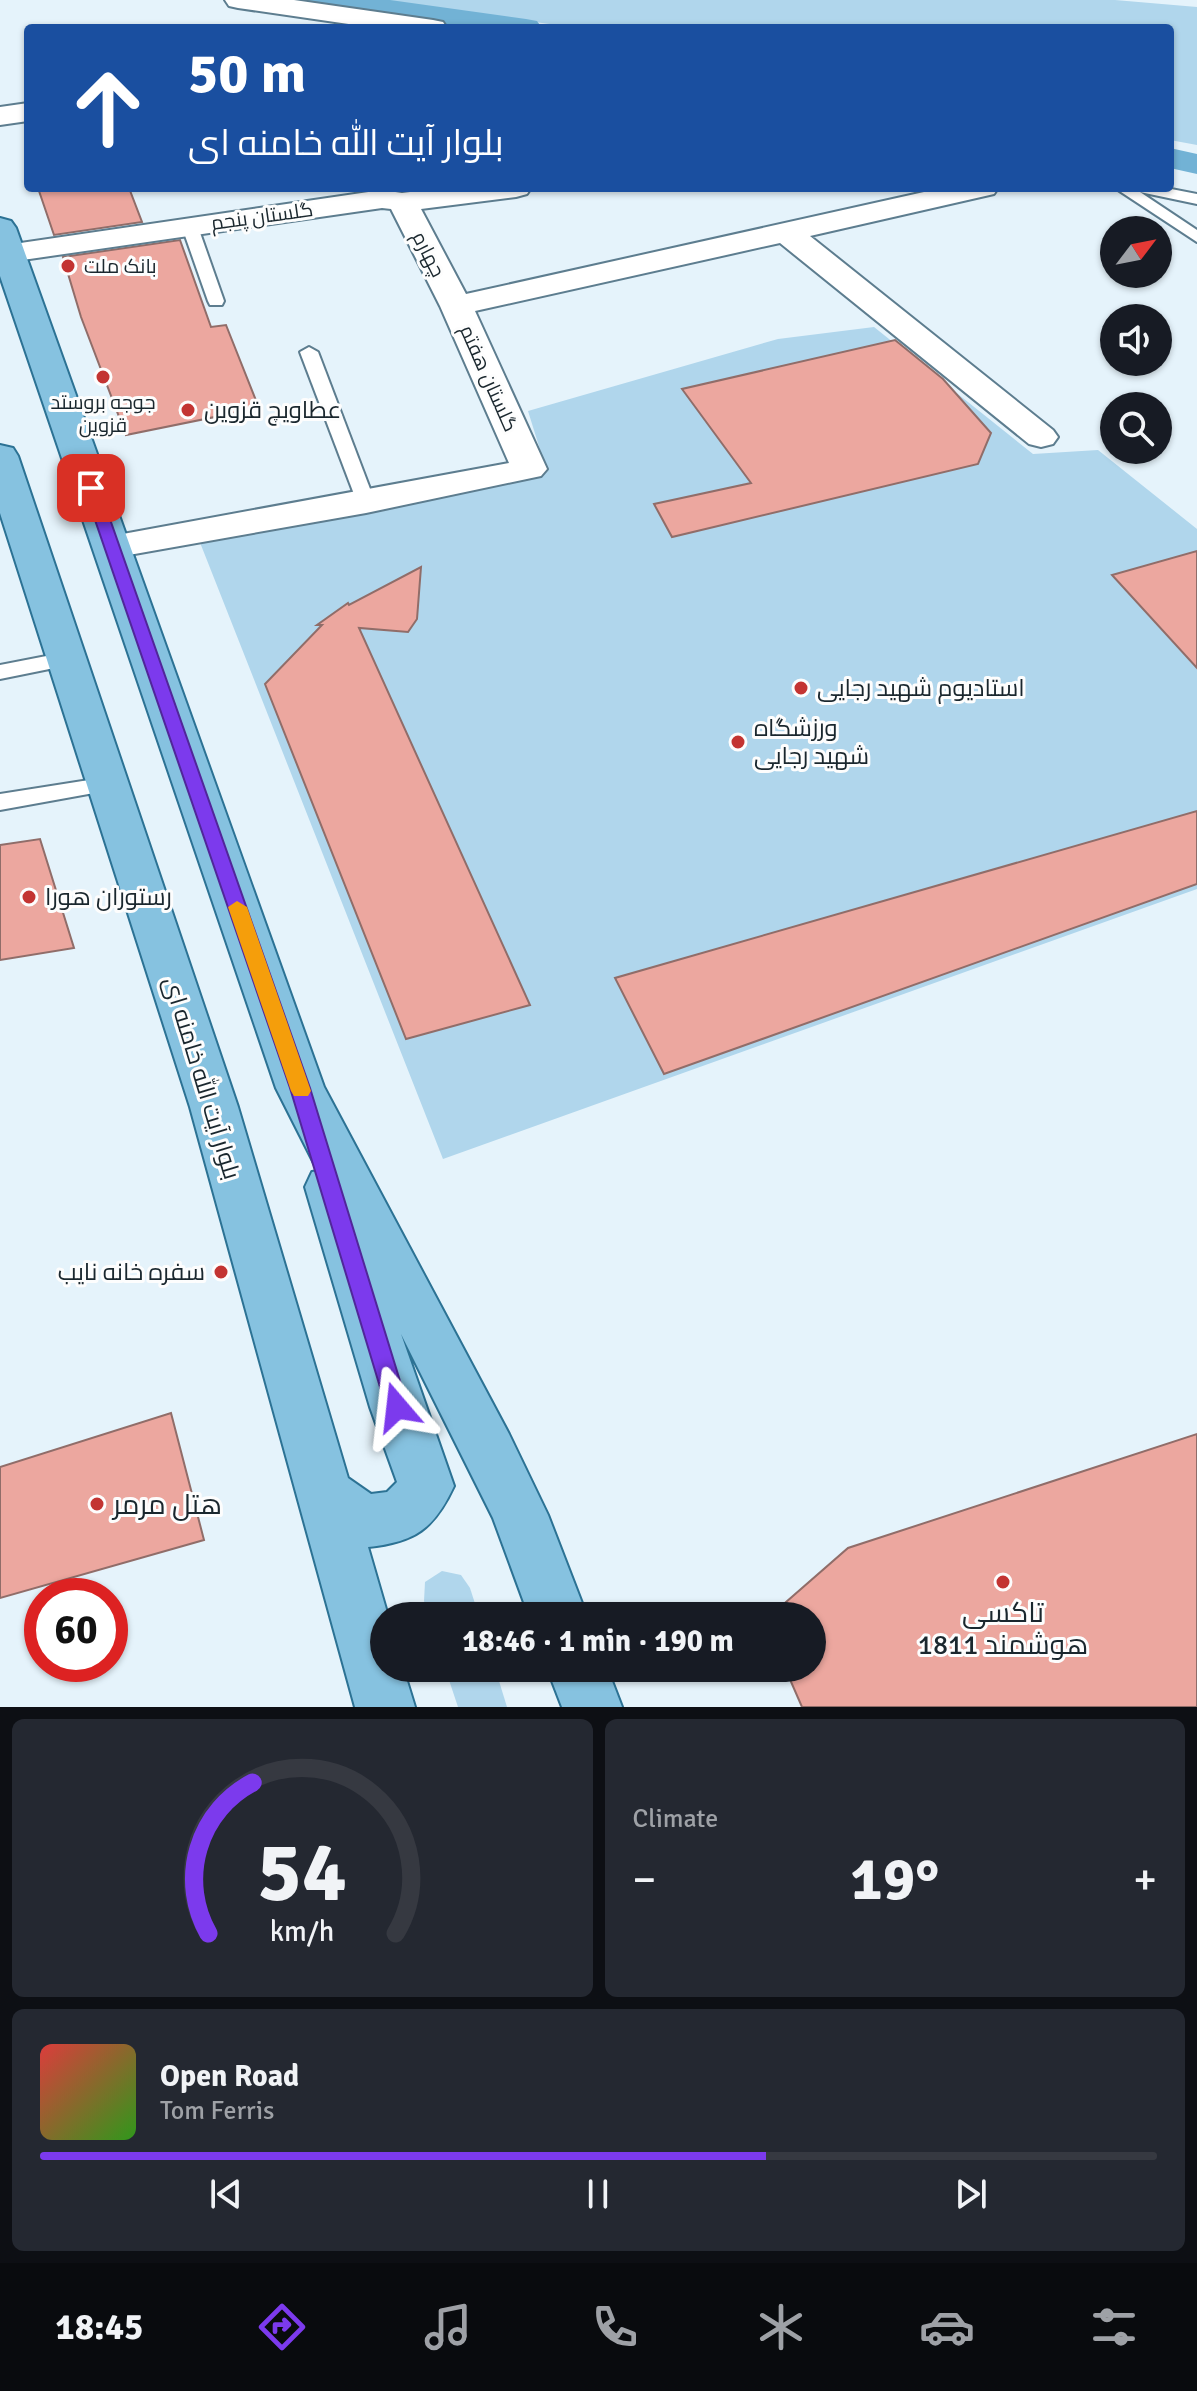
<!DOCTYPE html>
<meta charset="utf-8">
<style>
:root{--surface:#171b24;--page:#242831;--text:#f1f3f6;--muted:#9ea1a6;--line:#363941;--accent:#7c3aed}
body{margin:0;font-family:Signika,Cairo,sans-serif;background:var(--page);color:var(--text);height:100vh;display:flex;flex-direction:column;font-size:30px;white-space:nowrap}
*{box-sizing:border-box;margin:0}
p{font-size:26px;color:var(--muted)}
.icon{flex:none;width:44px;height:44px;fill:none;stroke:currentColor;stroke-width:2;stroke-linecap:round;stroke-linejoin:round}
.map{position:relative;height:1707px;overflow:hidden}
.panel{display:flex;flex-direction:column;gap:12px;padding:12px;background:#0d0f14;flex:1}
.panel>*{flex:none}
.hud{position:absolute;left:24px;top:24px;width:1150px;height:168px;border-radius:8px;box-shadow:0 2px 6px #0004;background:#1a4fa0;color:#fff;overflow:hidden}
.needle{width:52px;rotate:58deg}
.buttons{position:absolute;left:1100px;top:216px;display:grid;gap:16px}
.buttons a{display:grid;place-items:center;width:72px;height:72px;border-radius:50%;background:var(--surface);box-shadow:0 2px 6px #0004;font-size:40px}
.speed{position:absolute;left:24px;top:1578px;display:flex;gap:16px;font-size:40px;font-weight:700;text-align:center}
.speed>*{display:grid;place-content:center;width:104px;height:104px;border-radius:50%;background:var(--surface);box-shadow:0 2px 6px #0004;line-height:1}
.speed .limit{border:12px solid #d22;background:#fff;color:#111}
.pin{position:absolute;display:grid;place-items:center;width:68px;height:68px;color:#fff;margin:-34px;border-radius:16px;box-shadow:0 4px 12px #0006}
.me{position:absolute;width:88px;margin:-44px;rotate:343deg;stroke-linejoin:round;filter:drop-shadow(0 0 6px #0008)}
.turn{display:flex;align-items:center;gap:28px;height:168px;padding:0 32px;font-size:36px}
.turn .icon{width:104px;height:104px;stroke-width:2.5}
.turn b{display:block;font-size:56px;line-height:68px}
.big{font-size:60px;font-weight:700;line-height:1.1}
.panel .tile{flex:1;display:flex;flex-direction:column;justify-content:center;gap:12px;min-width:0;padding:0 28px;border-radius:12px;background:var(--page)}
.panel .dial{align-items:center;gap:0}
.dial svg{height:208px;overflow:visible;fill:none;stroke:var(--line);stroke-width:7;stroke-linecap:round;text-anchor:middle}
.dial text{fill:var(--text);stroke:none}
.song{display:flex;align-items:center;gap:24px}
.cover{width:96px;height:96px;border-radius:12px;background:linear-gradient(135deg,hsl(0 70% 55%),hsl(110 70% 35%))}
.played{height:8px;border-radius:4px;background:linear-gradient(90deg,var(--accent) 65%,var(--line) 65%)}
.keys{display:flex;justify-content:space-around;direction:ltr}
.heat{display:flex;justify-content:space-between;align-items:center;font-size:44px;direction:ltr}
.panel .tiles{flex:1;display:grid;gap:12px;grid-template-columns:1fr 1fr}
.tile:last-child{grid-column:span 2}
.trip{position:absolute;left:370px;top:1602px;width:456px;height:80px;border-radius:40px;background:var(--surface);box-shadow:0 2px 6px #0004;font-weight:700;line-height:80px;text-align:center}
.menu{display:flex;height:128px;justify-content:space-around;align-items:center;background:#090b0e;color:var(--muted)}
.menu .icon{width:56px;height:56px}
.menu .on{color:var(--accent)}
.menu b{font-size:36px;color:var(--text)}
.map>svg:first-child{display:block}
.green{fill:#b0d6ec}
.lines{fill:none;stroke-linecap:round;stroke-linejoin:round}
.canal{fill:#72b2d5;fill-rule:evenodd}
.building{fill:#eca79f;stroke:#906d69;stroke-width:2}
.service-casing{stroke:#5d7d8f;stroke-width:4}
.minor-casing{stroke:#5d7d8f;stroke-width:4}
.primary-casing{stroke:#2c7294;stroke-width:4}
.service{fill:#fff;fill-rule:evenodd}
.minor{fill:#fff;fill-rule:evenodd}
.primary{fill:#86c2e0;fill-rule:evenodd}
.route{fill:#7c3aed;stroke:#51269a;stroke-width:2}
.slow{fill:#f59e0b}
.poi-dot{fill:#c33432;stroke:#fdfdfd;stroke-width:3}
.labels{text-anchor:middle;stroke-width:6;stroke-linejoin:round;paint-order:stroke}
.far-street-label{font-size:20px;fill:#1a272e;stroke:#fdfdfd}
.far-poi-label{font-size:20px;fill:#1a272e;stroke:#fdfdfd;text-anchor:start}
.poi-label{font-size:24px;fill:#1a272e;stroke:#fdfdfd;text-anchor:start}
.street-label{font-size:24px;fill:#1a272e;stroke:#fdfdfd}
.near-poi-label{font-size:28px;fill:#1a272e;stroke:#fdfdfd;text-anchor:start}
</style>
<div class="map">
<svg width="1197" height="1707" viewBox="0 0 1197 1707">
<rect width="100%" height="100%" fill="#e5f3fb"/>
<g class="green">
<path d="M379,0h736l82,7v138l-27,-5v-112h-592z"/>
<path d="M874,327l159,127 65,-4 99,79v360l-754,270 -244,-619 348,-68 -19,-61 250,-72z"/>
<path d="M442,1571l19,4 9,13 9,28h-50l-5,-15 1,-19z"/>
<path d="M445,1668h50l12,39h-49z"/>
</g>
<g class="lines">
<g class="canal">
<path d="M308,0h82l136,19 11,2 5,7h-84l-135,-19 -11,-2z"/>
<path d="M1170,148l27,6v20l-27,-6z"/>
</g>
</g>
<g class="building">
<path d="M38,188h91l13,34 -88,13z"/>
<path d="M180,240l31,87 15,-2 33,83 -133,27 -45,-118 -18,-60z"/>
<path d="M895,340l48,39 48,54 -13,31 -306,73 -18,-33 97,-21 -69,-94z"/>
<path d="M1197,551v117l-85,-93z"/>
<path d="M421,567l-4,52 -9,13 -49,-4 171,377 -124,34 -141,-355 57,-59h-5l31,-22 1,2z"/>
<path d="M1197,811v73l-533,190 -49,-96z"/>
<path d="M40,839l34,109 -74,12v-115z"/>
<path d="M171,1413l33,127 -204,58v-131z"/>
<path d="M1197,1434v273h-395l-17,-39h27v-52h-42l78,-68z"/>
</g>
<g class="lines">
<g class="service-casing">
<g id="service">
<path d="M1115,188h51l31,6v10l-57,-12 57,38v12z"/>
<path d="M190,222l8,5 26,74 -2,4h-12l-2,-4 -26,-74z"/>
<path d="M309,347l9,5 57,150 -2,4h-14l-2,-4 -57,-150z"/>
<path d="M67,652l7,2 3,5 -3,5 -74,15v-14z"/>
<path d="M108,777l8,2 3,5 -3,5 -116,21v-16z"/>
</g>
</g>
<g class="minor-casing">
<g id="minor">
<path d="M225,0h69l139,20 10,2 4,6h-71l-138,-20 -9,-2z"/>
<path d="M28,103v18l-28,4v-18z"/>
<path d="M442,188h89l-4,6 -11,3 -95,12 45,85 476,-106h56l-4,6 -184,42 243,194 5,7 -5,7 -12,3 -12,-3 -249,-201 -305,68 72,158 -6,7 -175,37 -254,45 -13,-3 -5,-8 5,-8 13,-3 397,-73 -69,-157 -49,-97 -9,-1 -373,54 -9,-2v-14l382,-56 20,3z"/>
</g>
</g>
<g class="primary-casing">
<g id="primary">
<path d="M0,218l11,3 5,7 308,859 185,347 39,81 39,101h-58l-36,-98 -92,-184 53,152c-20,43 -39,56 -86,61l20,69h-4v52h19l12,39h-60l-165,-600 -190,-594v-68l13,3 5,8 220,651 110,371 23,16 16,-2 10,-10 -27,-75 -65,-220 7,-15 6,-1 -42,-83 -276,-812z"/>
<path d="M547,1668h60l15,39h-60z"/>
</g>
</g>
<use href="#service" class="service"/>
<use href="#minor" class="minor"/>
<use href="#primary" class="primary"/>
</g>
<path class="route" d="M91,484l8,4 211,600 98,319 -3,7 -8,3 -8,-3 -3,-7 -96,-319 -206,-600z"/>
<path class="slow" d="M237,901l10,6 64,184 -3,5h-14l-3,-5 -63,-184z"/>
<g class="poi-dot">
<circle cx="68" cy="266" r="8"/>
<circle cx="103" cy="377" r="8"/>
<circle cx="188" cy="410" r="8"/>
<circle cx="801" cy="688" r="8"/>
<circle cx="738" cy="742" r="8"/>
<circle cx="29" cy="897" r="8"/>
<circle cx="221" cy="1272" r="8"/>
<circle cx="97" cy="1504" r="8"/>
<circle cx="1003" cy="1582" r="8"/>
</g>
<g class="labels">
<g class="far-street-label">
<text transform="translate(262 216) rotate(-8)" y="7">گلستان پنجم</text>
<text transform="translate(429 254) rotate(63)" y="7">چهارم</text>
<text transform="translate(489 378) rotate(66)" y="7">گلستان هفتم</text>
</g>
<g class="far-poi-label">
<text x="84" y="273">بانک ملت</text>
<text x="103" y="409" text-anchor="middle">جوجه بروستد<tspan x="103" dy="23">قزوین</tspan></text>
</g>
<g class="poi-label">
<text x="204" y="418">عطاویچ قزوین</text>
<text x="817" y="696">استادیوم شهید رجایی</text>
<text x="754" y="736">ورزشگاه<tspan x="754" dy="28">شهید رجایی</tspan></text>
<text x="45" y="905">رستوران هورا</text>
<text x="205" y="1280" text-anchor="end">سفره خانه نایب</text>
</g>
<g class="street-label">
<text transform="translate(202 1078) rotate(73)" y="8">بلوار آیت الله خامنه ای</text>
</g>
<g class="near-poi-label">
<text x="113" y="1514">هتل مرمر</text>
<text x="1003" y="1622" text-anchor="middle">تاکسی<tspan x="1003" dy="32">هوشمند 1811</tspan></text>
</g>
</g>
</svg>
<div class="buttons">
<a><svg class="needle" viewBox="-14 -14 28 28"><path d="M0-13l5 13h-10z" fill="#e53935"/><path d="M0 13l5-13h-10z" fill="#9ea1a6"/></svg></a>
<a><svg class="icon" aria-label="sound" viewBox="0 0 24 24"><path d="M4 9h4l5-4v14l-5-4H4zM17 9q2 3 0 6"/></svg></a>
<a><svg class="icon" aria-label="search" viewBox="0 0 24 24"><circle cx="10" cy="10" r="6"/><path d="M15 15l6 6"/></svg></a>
</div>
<div class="speed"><div class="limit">60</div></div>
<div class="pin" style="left:91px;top:488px;background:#d93025"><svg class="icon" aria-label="arrive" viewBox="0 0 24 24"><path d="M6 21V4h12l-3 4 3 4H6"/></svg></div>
<svg class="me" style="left:397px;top:1407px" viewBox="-20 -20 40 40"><path d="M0-17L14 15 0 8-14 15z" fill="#7c3aed" stroke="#fff" stroke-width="4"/></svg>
<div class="trip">18:46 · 1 min · 190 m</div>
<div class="hud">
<div class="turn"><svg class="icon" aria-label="ahead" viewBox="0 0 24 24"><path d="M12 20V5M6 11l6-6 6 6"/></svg><div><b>50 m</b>بلوار آیت الله خامنه ای</div></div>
</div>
</div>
<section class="panel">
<div class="tiles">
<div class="tile dial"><svg viewBox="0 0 100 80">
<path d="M14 69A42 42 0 1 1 86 69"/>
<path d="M14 69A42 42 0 0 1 31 11" stroke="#7c3aed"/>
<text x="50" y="56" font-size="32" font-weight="700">54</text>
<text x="50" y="72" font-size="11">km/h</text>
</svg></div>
<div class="tile"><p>Climate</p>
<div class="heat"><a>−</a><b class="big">19°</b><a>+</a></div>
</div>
<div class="tile">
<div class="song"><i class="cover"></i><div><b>Open Road</b><p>Tom Ferris</p></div></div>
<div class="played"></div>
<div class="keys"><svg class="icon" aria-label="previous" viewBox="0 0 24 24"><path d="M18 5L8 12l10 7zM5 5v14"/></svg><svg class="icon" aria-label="pause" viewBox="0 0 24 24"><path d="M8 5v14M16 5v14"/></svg><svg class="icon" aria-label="next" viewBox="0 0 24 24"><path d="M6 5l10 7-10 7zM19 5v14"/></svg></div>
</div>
</div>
</section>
<nav class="menu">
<b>18:45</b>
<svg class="icon on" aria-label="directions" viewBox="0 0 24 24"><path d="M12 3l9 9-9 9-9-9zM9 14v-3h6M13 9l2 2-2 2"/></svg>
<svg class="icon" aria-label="music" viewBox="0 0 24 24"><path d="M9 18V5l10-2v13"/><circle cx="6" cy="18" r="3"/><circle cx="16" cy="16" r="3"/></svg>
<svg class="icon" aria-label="phone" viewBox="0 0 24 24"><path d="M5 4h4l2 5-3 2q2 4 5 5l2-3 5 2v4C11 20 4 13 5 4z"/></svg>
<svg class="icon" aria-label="climate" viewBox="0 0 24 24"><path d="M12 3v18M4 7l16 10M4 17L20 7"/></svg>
<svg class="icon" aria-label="car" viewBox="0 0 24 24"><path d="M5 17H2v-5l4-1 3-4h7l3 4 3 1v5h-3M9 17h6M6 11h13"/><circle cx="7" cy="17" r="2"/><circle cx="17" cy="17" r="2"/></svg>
<svg class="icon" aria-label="filters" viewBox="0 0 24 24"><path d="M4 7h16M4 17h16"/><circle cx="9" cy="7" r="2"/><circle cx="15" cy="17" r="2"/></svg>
</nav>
